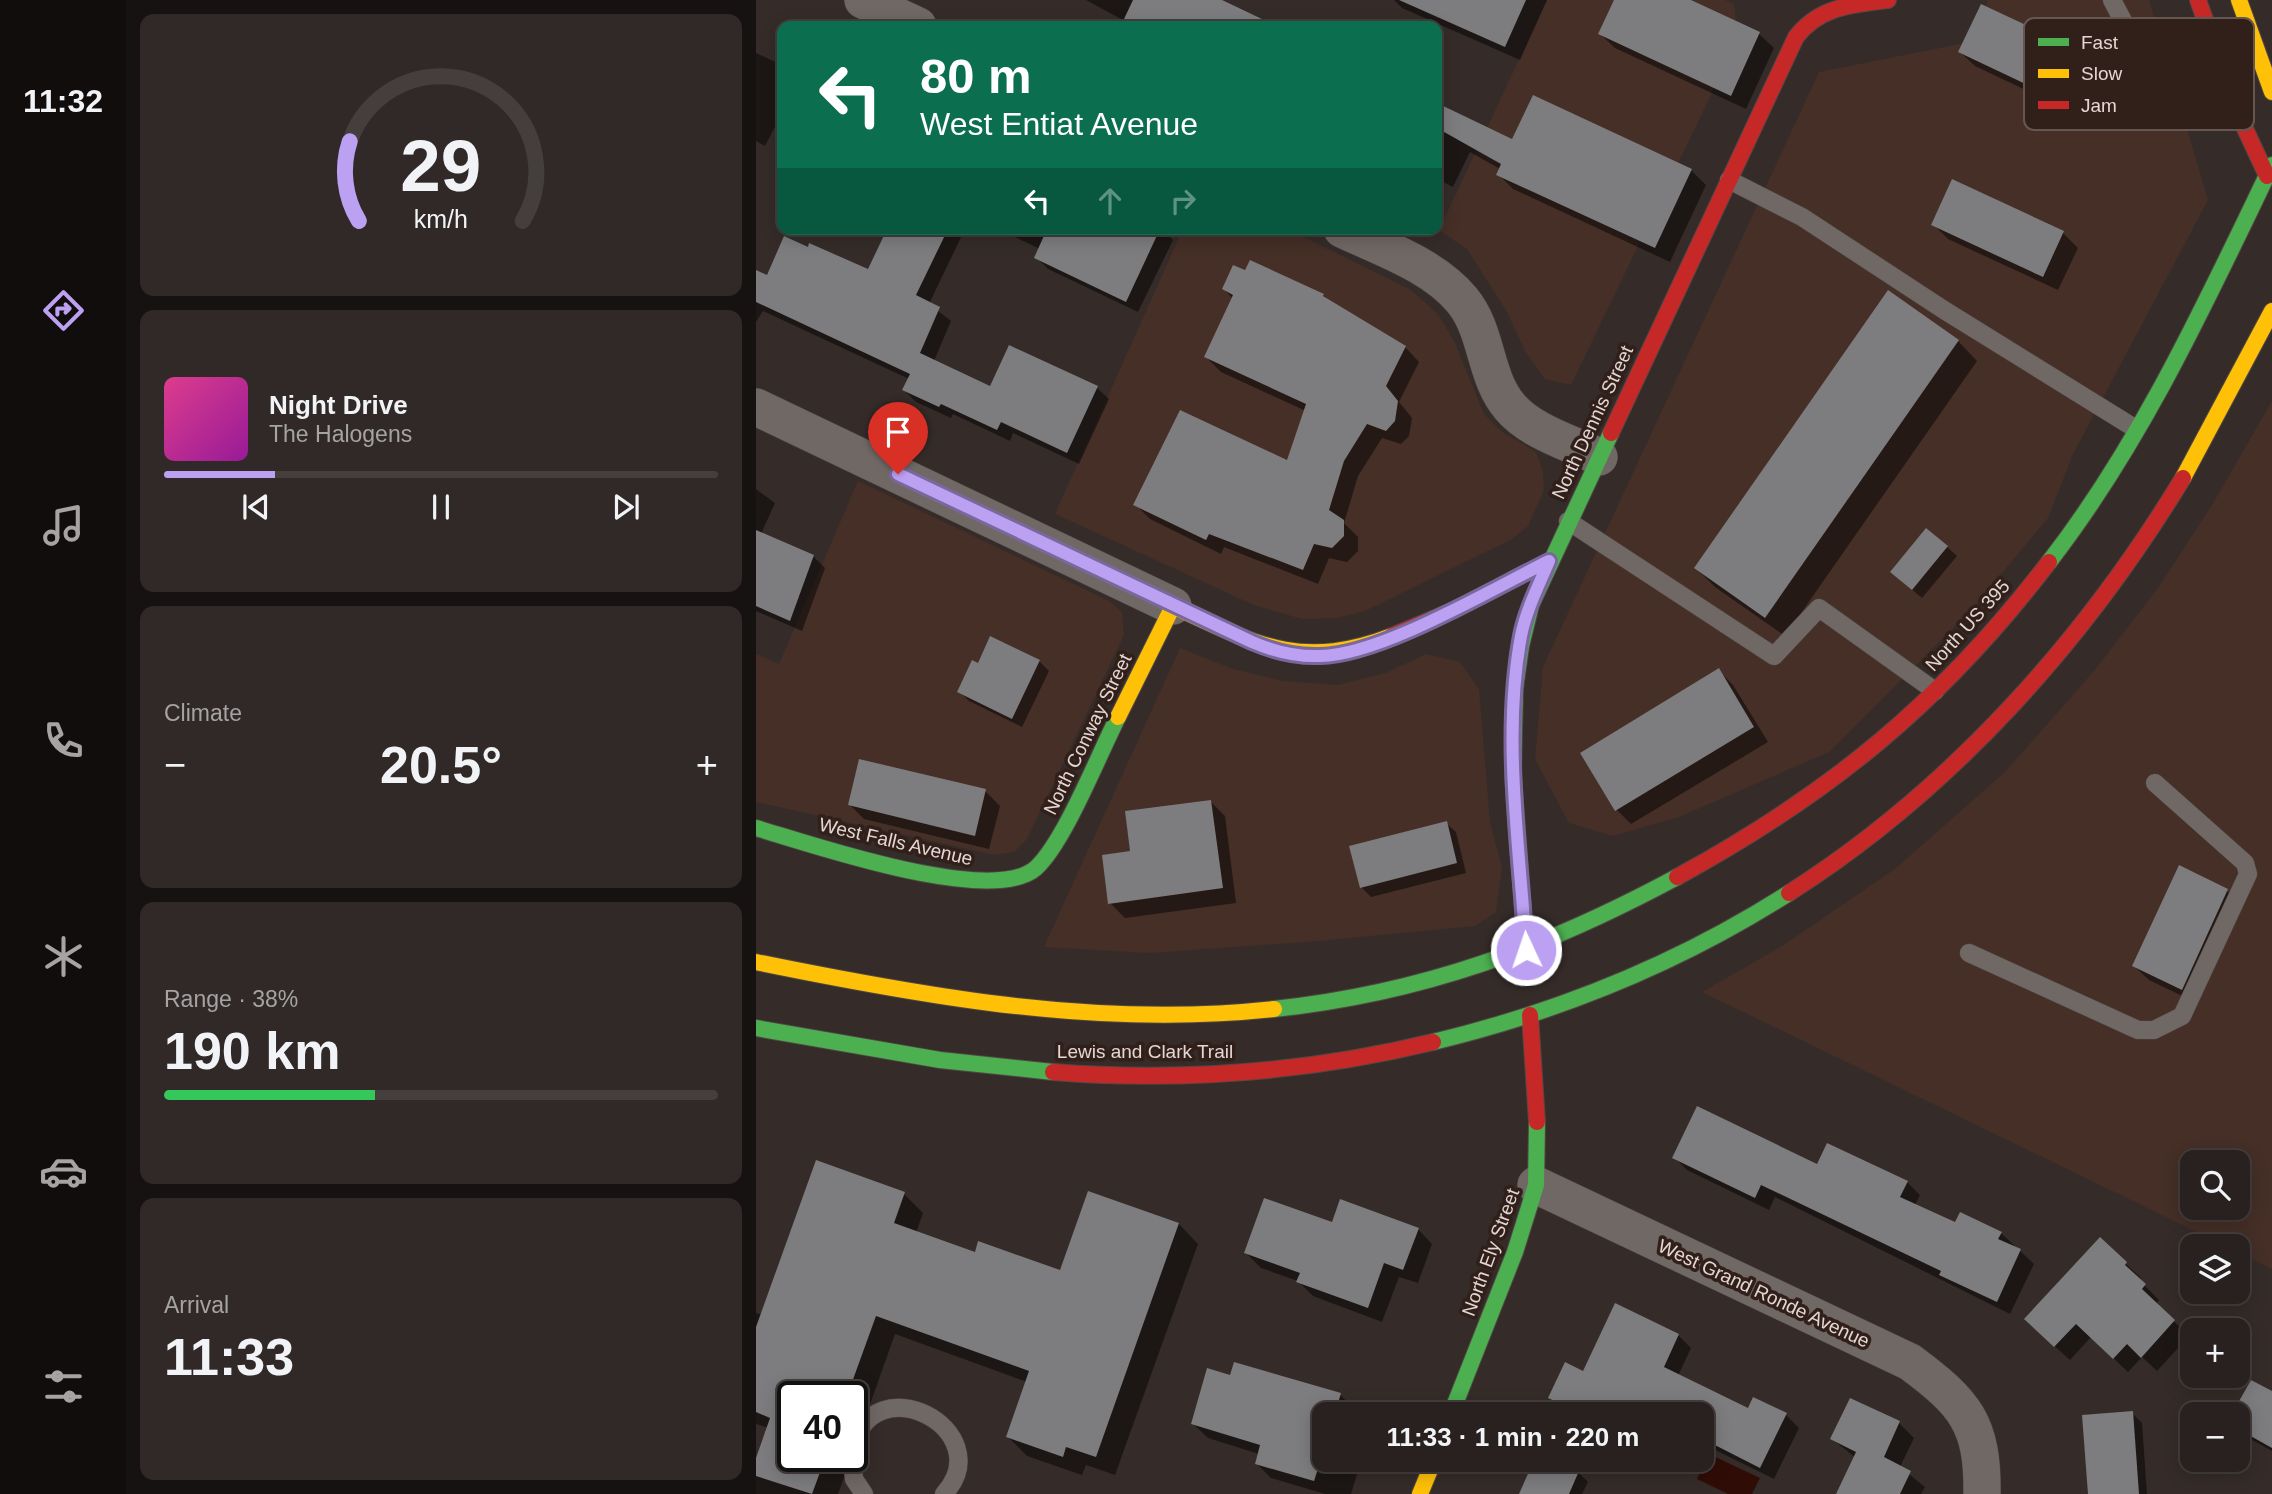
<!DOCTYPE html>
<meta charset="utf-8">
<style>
:root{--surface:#28211f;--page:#302928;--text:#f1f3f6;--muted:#a5a3a4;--line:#443e3d;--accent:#bca0f2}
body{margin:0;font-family:Arial,sans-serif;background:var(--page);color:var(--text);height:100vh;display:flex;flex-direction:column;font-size:26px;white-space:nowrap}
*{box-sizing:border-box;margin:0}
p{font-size:23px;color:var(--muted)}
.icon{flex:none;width:38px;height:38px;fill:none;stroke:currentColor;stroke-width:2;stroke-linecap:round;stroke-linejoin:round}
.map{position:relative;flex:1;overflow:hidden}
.sheet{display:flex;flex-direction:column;gap:14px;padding:14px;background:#161211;width:630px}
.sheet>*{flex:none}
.guide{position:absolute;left:21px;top:21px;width:665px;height:214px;border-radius:14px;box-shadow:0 4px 18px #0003,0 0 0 2px var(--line);background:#0b6e4f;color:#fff;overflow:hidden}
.tools{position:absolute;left:1424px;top:1150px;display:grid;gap:14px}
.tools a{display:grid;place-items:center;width:70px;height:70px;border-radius:14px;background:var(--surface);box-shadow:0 4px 18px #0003,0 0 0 2px var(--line);font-size:35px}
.speed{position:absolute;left:21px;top:1381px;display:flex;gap:14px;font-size:35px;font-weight:700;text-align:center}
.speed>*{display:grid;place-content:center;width:91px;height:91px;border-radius:50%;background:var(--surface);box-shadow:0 4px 18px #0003,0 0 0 2px var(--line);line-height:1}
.speed .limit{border:4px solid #111;border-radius:10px;background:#fff;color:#111}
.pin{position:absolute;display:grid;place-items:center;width:60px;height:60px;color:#fff;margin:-72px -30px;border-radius:50% 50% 50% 0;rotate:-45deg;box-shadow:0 0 7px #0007}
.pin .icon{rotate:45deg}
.me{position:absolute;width:77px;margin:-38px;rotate:357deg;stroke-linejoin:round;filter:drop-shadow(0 0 5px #0008)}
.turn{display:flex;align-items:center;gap:24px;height:147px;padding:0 28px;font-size:32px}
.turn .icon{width:91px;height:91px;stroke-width:2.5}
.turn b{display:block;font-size:49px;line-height:60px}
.lanes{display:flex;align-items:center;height:66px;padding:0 28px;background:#0003;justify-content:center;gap:35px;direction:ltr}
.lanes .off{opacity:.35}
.big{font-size:52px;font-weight:700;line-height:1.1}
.sheet .tile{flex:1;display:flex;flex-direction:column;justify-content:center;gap:10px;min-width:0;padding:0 24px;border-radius:14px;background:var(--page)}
.sheet .dial{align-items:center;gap:0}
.dial svg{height:182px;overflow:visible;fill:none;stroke:var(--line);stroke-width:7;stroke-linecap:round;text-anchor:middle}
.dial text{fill:var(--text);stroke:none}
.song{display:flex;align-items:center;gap:21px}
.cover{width:84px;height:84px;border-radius:10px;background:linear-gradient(135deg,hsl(330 70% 55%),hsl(300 70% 35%))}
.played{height:7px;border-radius:4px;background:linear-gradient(90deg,var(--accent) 20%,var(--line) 20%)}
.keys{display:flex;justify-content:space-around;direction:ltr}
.heat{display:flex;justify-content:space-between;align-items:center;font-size:38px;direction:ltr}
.charge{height:10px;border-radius:5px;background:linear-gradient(90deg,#34c759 38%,var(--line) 0)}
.trip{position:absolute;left:556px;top:1402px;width:402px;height:70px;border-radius:14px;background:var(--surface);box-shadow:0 4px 18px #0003,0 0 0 2px var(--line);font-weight:700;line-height:70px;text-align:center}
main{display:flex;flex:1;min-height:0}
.dock{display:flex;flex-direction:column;width:126px;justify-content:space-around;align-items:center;background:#100d0c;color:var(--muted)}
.dock .icon{width:49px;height:49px}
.dock .active{color:var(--accent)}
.dock b{font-size:32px;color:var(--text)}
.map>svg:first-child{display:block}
.built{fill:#452f27;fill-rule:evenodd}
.water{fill:#2f0d06}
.shadow{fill:#0007}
.building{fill:#7d7c7e}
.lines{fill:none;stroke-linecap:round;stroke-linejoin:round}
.lane-casing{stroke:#504745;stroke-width:19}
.street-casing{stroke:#504745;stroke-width:38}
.fast-casing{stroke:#504745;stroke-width:18}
.slow-casing{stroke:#504745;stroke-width:18}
.jam-casing{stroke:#504745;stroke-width:18}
.lane{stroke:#706864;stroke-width:18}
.street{stroke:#706864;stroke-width:37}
.fast{stroke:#4caf50;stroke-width:16}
.slow{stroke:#ffc107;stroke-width:16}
.jam{stroke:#c62828;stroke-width:16}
.route-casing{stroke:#7a689d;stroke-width:18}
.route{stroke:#bca0f2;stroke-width:12}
.labels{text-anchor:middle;stroke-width:7;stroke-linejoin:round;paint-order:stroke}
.street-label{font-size:19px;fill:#e3d6d3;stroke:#311f1a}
.key{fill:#311f1a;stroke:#665652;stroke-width:2}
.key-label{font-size:19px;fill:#e3d6d3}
</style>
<main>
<nav class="dock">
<b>11:32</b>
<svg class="icon active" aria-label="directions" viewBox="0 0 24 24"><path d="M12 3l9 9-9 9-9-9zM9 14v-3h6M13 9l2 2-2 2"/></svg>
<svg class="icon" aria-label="music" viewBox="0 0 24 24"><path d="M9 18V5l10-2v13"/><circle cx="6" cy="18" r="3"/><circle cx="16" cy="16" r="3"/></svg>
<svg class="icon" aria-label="phone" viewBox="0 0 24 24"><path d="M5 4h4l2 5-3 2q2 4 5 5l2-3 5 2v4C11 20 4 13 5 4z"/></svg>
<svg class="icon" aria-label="climate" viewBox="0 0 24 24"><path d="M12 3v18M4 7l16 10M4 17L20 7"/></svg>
<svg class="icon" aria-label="car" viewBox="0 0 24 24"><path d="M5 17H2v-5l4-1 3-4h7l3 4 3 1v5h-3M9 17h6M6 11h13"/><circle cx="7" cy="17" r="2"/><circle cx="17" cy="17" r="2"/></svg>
<svg class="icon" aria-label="filters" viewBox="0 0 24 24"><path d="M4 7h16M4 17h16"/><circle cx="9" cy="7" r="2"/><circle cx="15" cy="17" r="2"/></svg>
</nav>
<section class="sheet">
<div class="tile dial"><svg viewBox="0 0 100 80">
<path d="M14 69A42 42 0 1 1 86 69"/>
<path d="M14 69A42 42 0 0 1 10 34" stroke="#bca0f2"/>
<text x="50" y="56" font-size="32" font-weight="700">29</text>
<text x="50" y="72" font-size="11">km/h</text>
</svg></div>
<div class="tile">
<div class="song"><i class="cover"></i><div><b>Night Drive</b><p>The Halogens</p></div></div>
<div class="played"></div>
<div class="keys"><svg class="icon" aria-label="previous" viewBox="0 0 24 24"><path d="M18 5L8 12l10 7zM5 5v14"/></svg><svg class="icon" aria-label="pause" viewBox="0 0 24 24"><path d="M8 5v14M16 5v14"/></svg><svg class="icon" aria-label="next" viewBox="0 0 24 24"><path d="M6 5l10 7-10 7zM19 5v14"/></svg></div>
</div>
<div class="tile"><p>Climate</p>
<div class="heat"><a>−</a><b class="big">20.5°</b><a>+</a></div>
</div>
<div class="tile"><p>Range · 38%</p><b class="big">190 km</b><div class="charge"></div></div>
<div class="tile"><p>Arrival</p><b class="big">11:33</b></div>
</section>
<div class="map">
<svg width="1516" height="1494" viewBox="0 0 1516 1494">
<rect width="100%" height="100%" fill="#352c29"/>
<g class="built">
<path d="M791,0h178l9,4 4,35 -167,346 -26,-6 -20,-28 -19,-41 -39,-61 -28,-19z"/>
<path d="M1232,0h161l59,200 -135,254 -25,64 -77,92 -142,142 -150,65 -66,19 -44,-13 -34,-64 8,-92 276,-595 151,-30z"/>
<path d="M427,229h104l124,61 27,24 17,29 29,71 18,18 34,20 7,19 1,19 -16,36 -16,13 -147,72 -28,7 -35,1 -48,-14 -199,-91z"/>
<path d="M1516,401v868l-34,-17v-6h-12l-524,-254 80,-46 113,-77 111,-98 88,-100 64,-83 54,-83zM1437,1162h45v46h-45z"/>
<path d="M102,481l251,120 13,11 2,23 -97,204 -13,13 -19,3 -239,-53v-148l23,10z"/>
<path d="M424,648l53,21 50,12 55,4 48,-12 40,-19 34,8 19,27 11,134 12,44 -6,45 -21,14 -157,15 -169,12 -105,-6z"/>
</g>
<path class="water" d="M953,1454l51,24 -8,16h-24l-31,-15z"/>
<g class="shadow">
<path d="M330,0h133l54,26h-139z"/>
<path d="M638,0h153l-27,60 -118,-52z"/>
<path d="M860,0h71l72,34 15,14 -28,61 -131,-61 -15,-14z"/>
<path d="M1204,52l136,8 14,15 -21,45 -114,-54z"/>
<path d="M0,53l26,12v48l-17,33 -9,-5z"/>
<path d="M681,105l76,36 178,29 15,15 -36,77 -157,-73 -15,-15 2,-5 -30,-17 -17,35 -16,-8z"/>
<path d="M1177,224l130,9 15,15 -20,42 -110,-51z"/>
<path d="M133,229h76l-36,75 22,17 -17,40 57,27h106l12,11 -30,65 -66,-31 -3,8 -57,-27 -2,4 -35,-16 -12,-12 5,-11 -146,-68 -7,11v-50l11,5 102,-5z"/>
<path d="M242,229h164l11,11 -35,72 -90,-43 -12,-12 4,-8z"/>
<path d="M468,289l99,6 9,9 73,43 14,15 -20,40 13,16 -3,18 -8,8 -19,-6 -24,38 -14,47 14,14v14l-11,11 -18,-4 -11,26 -94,-37 -3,7 -71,-35 -15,-15 153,-42 18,-51 -85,-39 -15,-15 27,-58z"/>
<path d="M1132,293l70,48 19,20 -192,275 -70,-49 -19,-19z"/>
<path d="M0,489l19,14 -14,31 52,22 12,12 -23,63 -46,-20z"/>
<path d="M1191,547l10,9 -35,42 -20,-17z"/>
<path d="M283,661l10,10 -27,56 -53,-26 -10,-10 19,-26z"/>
<path d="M963,671l14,14 35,57 -137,82 -14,-14z"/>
<path d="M229,791l15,15 -11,43 -125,-30 -14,-14z"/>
<path d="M454,801l15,15 11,87 -111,15 -15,-15 22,-51z"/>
<path d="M690,823l10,9 10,41 -95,24 -10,-10z"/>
<path d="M1424,868l47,23 15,14 -45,98 -48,-23 -15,-14z"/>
<path d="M918,1157l143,9 90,16 13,13 -5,10 41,20 45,8 33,31 -24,50 -235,-117 -6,13 -82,-40z"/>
<path d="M333,1193l90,31 19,20 -83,231 -29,-10 -4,10 -55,-19 -19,-19 19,-55 -132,-48 -43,121v-59h-59v60h59l-14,38h-82v-30l13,-36 -13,-4v-111l6,2 142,-121 19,19 -7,20 60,21 85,18z"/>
<path d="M577,1225l85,4 14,15 -14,39 -19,-6 -17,45 -69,-26 -15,-15 -37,-13 -15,-15z"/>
<path d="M1344,1240l41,38 -2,2 20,20 -3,4 33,32 -32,35 -15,-14 -14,15 -37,-35 -21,23 -29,-26z"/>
<path d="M922,1335l13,13 -13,28 71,34 5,-11 32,16 13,13 -25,51 -71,-35v-30h-132l-20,-16 33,-25z"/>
<path d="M476,1377l108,18 15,14 -2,5h-28v46l36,1 -10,33h-26l-54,-16 -14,-14 2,-10 -51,-16 -15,-14z"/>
<path d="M1495,1382l21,11v58l-34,-19v-18h-4z"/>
<path d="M1095,1400l48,23 15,15 -14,29 25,20 -4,7h-83l18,-36 -24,-19z"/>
<path d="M1376,1413l10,10 5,71h-58z"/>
<path d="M780,1460h13l29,12 10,10 -6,12h-61z"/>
</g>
<g class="building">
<path d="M377,0h89l55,26h-139l-14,-7z"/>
<path d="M643,0h127l-21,47z"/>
<path d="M858,0h77l69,32 -29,64 -133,-62z"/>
<path d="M1225,4l116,54 -23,49 -116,-55z"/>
<path d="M777,95l159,74 -37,79 -159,-73 5,-11 -64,-36v-25l75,36z"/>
<path d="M1196,179l112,52 -21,46 -112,-52z"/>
<path d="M131,229h61l-32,66 24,12 -20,46 70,33 19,-41 89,41 -31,67 -66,-31 -4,8 -56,-26 -2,3 -37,-17 8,-16 -154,-72v-32l11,5 17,-39 24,11 1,-4 59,26z"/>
<path d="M291,229h113l-34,73 -92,-44z"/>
<path d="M494,260l74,34 -1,2 83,50 -20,40 12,15 -3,20 -9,10 -19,-7 -23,37 -15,49 15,10v16l-12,12 -18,-4 -11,26 -94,-36 -3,6 -73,-35 47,-95 107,50 19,-56 -102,-47 29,-62 -11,-6 11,-24 12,5z"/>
<path d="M1132,290l71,50 -194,278 -71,-50z"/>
<path d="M1170,528l22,18 -36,44 -22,-18z"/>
<path d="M0,530l58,25 -24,66 -34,-15z"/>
<path d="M234,636l50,24 -28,59 -55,-27 15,-32 6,3z"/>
<path d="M963,668l35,59 -139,84 -35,-58z"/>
<path d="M103,759l127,30 -11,47 -127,-31z"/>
<path d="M455,800l12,88 -115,16 -6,-49 28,-4 -5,-40z"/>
<path d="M691,821l10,42 -97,25 -11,-42z"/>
<path d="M1423,865l49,24 -46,101 -50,-24z"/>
<path d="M941,1106l120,58 10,-21 81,38 -8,16 55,25 5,-10 42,20 -4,7 23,10 -24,53 -58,-27 2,-4 -180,-86 -6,13 -83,-40z"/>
<path d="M60,1160l89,32 -11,31 81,29 3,-11 82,29 28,-79 91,32 -83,234 -30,-10 -3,10 -57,-20 23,-66 -153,-55 -29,80h-54v60h33l-14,38 -56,-18v-18l14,-40 -14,-6v-85z"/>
<path d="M508,1198l68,24 8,-23 79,29 -16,42 -19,-7 -16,45 -72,-26 4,-9 -56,-20z"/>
<path d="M1344,1237l27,25 -2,3 21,19 -4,5 33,31 -34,38 -14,-14 -14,15 -37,-35 -22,23 -30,-28z"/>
<path d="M859,1303l64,31 -15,33 84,41 5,-11 34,16 -27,55 -57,-29v-25h-120l-35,-16 17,-36 18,9z"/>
<path d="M478,1362l107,31 -6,21h-10v33l-11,34 -59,-17 5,-19 -69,-21 16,-56 23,7z"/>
<path d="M1495,1380l21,11v57l-34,-19v-26z"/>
<path d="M1094,1398l50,23 -16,36 27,14 -11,23h-64l20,-42 -26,-13z"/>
<path d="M1377,1411l6,83h-51l-6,-79z"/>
<path d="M778,1460h19l26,11 -10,23h-50z"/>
</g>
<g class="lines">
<g class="lane-casing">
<g id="lane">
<path d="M1356,0l39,74 70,-10"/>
<path d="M973,180l73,37 142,93 192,119"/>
<path d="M812,521l206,135 45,-48 116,83"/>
<path d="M1213,953l169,77h16l28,-14 66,-142 -3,-11 -90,-80"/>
<path d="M96,1450c20,-89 149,-19 92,44"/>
<path d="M96,1456l2,23 10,15"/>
</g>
</g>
<g class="street-casing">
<g id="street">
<path d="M107,0l55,26"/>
<path d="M586,229c40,19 91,36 120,71 26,31 22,77 48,107 21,25 61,36 89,50"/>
<path d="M0,407l417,199"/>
<path d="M780,1185l374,177c55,41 73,61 72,132"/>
</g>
</g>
<g class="fast-casing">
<g id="fast">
<path d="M1293,562c93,-120 157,-260 223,-397"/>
<path d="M0,828c55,16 236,79 280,40 29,-27 62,-112 82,-151"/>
<path d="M770,950l-13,-174 2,-88 6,-42 10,-41 80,-172"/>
<path d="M518,1009c149,-16 271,-61 403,-132"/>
<path d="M0,1028l184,32 113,12"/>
<path d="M677,1042c125,-30 248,-80 356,-149"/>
<path d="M695,1414l64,-162 21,-67 1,-63"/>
</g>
</g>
<g class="slow-casing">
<g id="slow">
<path d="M1483,0l33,92"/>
<path d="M1427,478l89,-167"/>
<path d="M362,717l55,-111c81,38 128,65 219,30"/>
<path d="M0,962c171,35 343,66 518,47"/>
<path d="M664,1494l14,-34"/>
</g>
</g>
<g class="jam-casing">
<g id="jam">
<path d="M1442,0l43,120 26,56"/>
<path d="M855,433l185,-396c24,-31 56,-32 92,-37"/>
<path d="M636,636l62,-26 95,-49"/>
<path d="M921,877c154,-84 265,-175 372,-315"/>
<path d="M1033,893c162,-103 295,-252 394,-415"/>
<path d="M774,1015l7,107"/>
<path d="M297,1072c127,10 256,0 380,-30"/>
</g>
</g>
<use href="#lane" class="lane"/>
<use href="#street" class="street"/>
<use href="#fast" class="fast"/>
<use href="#slow" class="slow"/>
<use href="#jam" class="jam"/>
</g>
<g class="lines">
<g class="route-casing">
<path id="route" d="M142,474l354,168c21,9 45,15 68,14 61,-1 172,-67 229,-95 -10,24 -23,49 -28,75 -19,102 -1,212 5,314"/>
</g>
<use href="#route" class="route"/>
</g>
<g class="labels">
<g class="street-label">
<text transform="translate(836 422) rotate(-65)" y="7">North Dennis Street</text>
<text transform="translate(1211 625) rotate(-48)" y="7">North US 395</text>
<text transform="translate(331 734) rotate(-64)" y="7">North Conway Street</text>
<text transform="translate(140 841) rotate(13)" y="7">West Falls Avenue</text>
<text x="389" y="1058">Lewis and Clark Trail</text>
<text transform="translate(734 1252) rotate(-70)" y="7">North Ely Street</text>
<text transform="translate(1008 1293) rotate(25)" y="7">West Grand Ronde Avenue</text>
</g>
</g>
<rect x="1268" y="18" width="230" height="112" rx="10" class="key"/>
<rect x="1282" y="38" width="31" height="8" fill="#4caf50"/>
<rect x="1282" y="69" width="31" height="9" fill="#ffc107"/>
<rect x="1282" y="101" width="31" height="8" fill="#c62828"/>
<g class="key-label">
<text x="1325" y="49">Fast</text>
<text x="1325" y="80">Slow</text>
<text x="1325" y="112">Jam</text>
</g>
</svg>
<div class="tools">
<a><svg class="icon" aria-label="search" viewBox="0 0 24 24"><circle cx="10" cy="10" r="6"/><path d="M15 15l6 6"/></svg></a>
<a><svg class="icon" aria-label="layers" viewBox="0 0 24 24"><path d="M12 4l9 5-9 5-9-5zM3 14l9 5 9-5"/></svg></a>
<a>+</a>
<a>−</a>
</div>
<div class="speed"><div class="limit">40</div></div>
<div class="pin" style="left:142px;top:474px;background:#d93025"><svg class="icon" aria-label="arrive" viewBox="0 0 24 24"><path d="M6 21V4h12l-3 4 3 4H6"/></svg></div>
<svg class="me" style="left:770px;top:950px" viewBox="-20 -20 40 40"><circle r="17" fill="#bca0f2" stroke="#fff" stroke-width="3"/><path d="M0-11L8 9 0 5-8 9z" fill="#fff"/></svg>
<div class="trip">11:33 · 1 min · 220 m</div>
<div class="guide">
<div class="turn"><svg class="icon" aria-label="left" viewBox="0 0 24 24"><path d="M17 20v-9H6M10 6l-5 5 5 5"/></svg><div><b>80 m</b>West Entiat Avenue</div></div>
<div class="lanes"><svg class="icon" aria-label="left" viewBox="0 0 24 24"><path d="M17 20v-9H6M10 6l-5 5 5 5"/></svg><svg class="icon off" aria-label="ahead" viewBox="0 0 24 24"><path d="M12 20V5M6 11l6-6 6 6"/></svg><svg class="icon off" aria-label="right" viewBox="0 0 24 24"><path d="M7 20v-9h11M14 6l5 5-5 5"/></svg></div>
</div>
</div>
</main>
